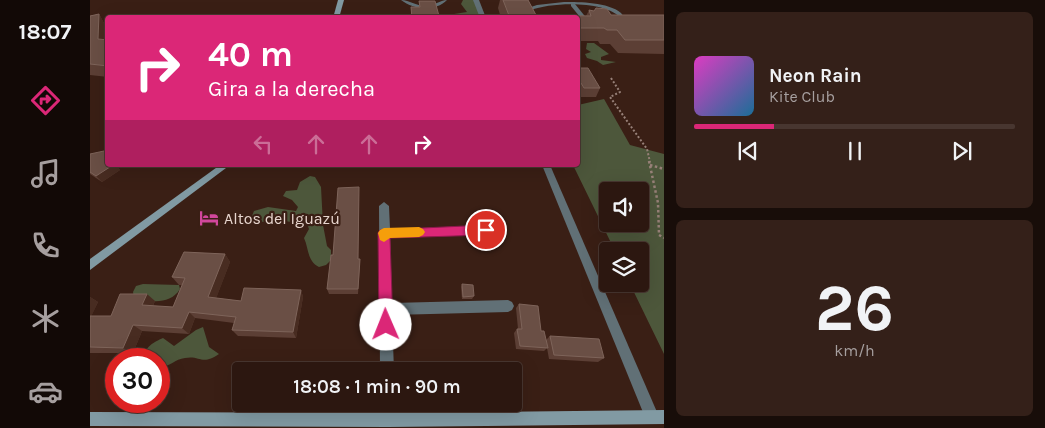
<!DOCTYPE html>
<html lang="es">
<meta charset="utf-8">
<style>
:root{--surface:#2c1710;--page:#342019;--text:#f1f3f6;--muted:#a69f9f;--line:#483630;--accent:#db2777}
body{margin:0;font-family:Karla,sans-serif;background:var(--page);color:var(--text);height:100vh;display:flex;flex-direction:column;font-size:19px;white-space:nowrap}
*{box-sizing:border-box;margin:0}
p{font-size:16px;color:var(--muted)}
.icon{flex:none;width:28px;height:28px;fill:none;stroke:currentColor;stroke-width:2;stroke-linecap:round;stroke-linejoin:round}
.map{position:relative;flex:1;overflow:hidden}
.details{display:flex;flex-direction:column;gap:12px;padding:12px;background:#180d09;width:381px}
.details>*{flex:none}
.top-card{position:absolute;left:15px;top:15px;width:475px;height:152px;border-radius:5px;box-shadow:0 5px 20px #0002,0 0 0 1px var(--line);background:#db2777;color:#fff;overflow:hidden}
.tools{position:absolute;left:509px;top:182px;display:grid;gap:10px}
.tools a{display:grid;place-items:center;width:50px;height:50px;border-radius:5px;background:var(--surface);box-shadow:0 5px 20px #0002,0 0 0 1px var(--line);font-size:25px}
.speed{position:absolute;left:15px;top:348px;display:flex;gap:10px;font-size:25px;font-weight:700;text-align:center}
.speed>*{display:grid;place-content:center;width:65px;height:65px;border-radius:50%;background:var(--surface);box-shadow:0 5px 20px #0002,0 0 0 1px var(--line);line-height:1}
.speed .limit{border:8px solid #d22;background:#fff;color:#111}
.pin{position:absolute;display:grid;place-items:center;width:42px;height:42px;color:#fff;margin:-21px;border:2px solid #fff;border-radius:50%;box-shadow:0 1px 5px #0007}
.me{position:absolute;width:55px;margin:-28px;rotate:359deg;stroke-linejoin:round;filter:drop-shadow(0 0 4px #0008)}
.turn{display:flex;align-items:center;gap:18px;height:105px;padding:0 20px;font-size:22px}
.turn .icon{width:65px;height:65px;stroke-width:2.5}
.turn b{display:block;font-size:35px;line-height:42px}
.lanes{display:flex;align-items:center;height:48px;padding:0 20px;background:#0003;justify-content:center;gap:25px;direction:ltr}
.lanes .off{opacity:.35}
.details .widget{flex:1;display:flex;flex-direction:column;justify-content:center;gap:8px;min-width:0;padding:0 18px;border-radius:8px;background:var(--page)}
.details .dial{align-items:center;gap:0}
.dial b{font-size:65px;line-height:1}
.song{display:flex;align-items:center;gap:15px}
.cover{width:60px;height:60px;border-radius:8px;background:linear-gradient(135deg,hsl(310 70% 55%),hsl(200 70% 35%))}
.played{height:5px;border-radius:2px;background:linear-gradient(90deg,var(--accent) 25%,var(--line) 25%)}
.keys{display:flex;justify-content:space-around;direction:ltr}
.trip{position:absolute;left:142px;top:362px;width:290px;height:50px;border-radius:5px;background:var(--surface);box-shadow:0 5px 20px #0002,0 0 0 1px var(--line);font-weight:600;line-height:50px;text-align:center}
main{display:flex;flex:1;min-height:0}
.tab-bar{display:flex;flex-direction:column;width:90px;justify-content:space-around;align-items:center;background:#120906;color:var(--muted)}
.tab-bar .icon{width:35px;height:35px}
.tab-bar .active{color:var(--accent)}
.tab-bar b{font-size:22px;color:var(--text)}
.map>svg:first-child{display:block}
.forest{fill:#4d573b;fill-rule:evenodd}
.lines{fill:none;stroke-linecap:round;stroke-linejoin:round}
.path-far1{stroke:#978078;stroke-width:2;stroke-dasharray:2 2;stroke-linecap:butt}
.path{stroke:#978078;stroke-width:2.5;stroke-dasharray:2.5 2.5;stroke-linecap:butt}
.service{fill:#617076;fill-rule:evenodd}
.pedestrian{fill:#617076;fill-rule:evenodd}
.minor{fill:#617076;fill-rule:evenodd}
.secondary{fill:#819aa3;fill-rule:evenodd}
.wall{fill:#5c3f35}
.shaded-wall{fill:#482c21}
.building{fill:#6a4f45;stroke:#7e645a}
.route{fill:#db2777;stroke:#8e194d}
.slow{fill:#f59e0b}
.labels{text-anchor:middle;stroke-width:4.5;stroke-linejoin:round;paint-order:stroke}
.poi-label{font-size:16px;fill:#e7d5ce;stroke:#3a1f15;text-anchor:start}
</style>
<main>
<nav class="tab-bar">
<b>18:07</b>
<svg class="icon active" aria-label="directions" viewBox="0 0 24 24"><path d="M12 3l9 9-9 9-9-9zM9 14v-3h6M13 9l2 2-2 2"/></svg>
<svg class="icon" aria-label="music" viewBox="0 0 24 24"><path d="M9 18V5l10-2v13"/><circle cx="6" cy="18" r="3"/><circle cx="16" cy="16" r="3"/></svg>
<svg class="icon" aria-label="phone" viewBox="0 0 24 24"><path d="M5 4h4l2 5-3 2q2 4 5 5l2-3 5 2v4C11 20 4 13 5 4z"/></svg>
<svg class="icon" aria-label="climate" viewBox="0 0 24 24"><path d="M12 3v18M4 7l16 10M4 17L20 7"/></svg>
<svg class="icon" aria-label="car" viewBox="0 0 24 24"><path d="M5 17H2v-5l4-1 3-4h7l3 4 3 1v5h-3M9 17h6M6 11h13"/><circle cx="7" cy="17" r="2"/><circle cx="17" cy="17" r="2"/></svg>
</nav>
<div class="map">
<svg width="574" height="428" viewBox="0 0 574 428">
<rect width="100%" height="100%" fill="#3a1f15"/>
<g class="forest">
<path d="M373,0h11l7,17 -30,-1 3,-2 13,-2 -6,-8z"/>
<path d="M497,43h7l15,11 -8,3v3l15,2 -13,3 -6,-4 -10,-3 -2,-4 6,-2 -5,-3z"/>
<path d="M514,99l26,46 34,9v200l-34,-70h10v-33h-25l-42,-86h5v-60zM518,191h32v33h-32z"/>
<path d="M220,176l5,1 6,10 2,38 4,21 4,4v10l-5,5 -7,2c-12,-6 -10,-18 -15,-29l5,-9 -2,-5 -23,-3 -25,1 -7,-6 2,-5 14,-4 28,4 2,-4 -6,-7 -9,-4 3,-5 11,-1 3,-8z"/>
<path d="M53,284l36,1 1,4c-10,16 -29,13 -46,9l-1,-6 3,-6z"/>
<path d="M113,327l6,20 10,7c-17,12 -19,1 -34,4 -10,1 -15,9 -26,9v-8h-15c0,-12 10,-17 19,-21l11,8 22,-16z"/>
</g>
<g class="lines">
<path class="path-far1" d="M521,78l9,14 -10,5 37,52 3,13"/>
<g class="path">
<path d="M559,161l9,42 1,32 5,3"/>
<path d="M560,165l14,4"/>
</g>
<g class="service">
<path d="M311,0c9,0 14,6 25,6 8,0 14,-6 21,-6 -12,12 -33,10 -46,0z"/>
<path d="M474,2c16,0 44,0 57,11 0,0 5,6 5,6l-3,3h-2l-1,-1 2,-2c-16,-19 -70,-17 -91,-9v5l4,3h-5l-3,-3 1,-7 9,-3z"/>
</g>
<path class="pedestrian" d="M481,4h4l13,16v2h-4l-13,-16z"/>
<g class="minor">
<path d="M383,0h6l7,18h-6z"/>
<path d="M452,165h8l107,247 2,5 -2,5 -5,2 -5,-2z"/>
<path d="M294,202l5,4 1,23 96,-3 4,1 1,3 -1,3 -4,1 -96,3 2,66 116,-3 4,2 2,4 -2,4 -4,2 -116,3 2,56h-14l-1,-165z"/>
<path d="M291,404h14v16l-2,5 -5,2 -5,-2 -2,-5z"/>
</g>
<g class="secondary">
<path d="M248,0h6l-5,18h-6z"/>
<path d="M130,165h10l-140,105v-11z"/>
<path d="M574,410v14l-276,3 -298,-1v-14l298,1z"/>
</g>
</g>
<g class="wall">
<path d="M410,0h28l8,15 50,1 3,-6 22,5h53v39l-46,-1 -8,-9h-10l-2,-3h-20v-23h-77l-3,-10z"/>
<path d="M329,1l20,15v2h-28v-11h8z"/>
<path d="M9,14l6,11v14l3,1v37l-18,-2v-59z"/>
<path d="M488,68l22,20 -4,9h-16l-2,-4z"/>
<path d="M0,154l18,11h13l-4,2 3,3 -18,12 -12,-8z"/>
<path d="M269,194l-1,65h2v6l-2,29h-29l-2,-5 6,-34z"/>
<path d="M135,254l5,8 -14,36 25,3 60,-11 2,7 -7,41 -58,-2 -6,-6 2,-7 -39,-5 -6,16 -47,-3 -9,22h-43v-56l8,5 -7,14h20l44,-15 -2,5 20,1 9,-22h-3l-7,-8z"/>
<path d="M372,284l12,12 -2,3h-10l-1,-12z"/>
<path d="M429,304l22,27 5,9 4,-4 54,22 -6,4 -49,-3 -2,-11 -3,3 -28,-2 -2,-16 3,-4h1l-2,-21z"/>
</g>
<g class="shaded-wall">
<path d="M9,14l6,11v25l-7,-11z"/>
<path d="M23,165h8l-4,2 3,3 -18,12 -6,-6z"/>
<path d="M135,254l5,8 -16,42 -6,-7z"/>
<path d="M211,290l2,7 -7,41 -3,-6z"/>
<path d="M57,294l8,7 -5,11 -8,-7z"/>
<path d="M0,297l8,5 -8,17z"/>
<path d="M99,312l6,6 -6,16 -7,-6z"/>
<path d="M43,325l9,6 -9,22 -10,-5z"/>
</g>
<g class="building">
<path d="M413,0h25l8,15 55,1 -2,-6 5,1 2,-3 11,1 4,6h53v25h-39l-8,-10h-10l-3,-2h-26v-10h-68z"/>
<path d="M329,1h16l4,15h-15l1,2h-13l-1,-11h9z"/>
<path d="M9,14l-1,25 10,1v26l-18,-2v-48z"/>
<path d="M120,15l7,3h-14z"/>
<path d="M488,68h10l12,20h-16l-3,-5h-3z"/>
<path d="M14,151l4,2v12h5l-17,11 -6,-4v-18z"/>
<path d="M269,187l-1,72h2l-2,30h-31l4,-34h2l5,-67z"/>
<path d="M94,252l41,2 -17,43 33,4 3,-13 57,2 -8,42 -61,-2 4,-13 -47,-5 -7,16 -49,-3 -10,23 -33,-1v-31h21l9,-22h27l-5,11 31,2 12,-29 -13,-1z"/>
<path d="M372,284l11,1 1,11 -11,1z"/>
<path d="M429,304l19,2 3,25h3l4,17 -28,-2 -3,-17h5z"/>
<path d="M460,336l49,3 5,19 -50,-3z"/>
</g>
<path class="route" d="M396,225l4,1 2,4 -2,3 -4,2 -96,3 3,87 -2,4 -5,3 -5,-3 -2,-4 -1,-92 2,-3z"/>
<path class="slow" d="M329,227l4,2 2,3 -2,3 -4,2 -29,1 -6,4 -4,-2 -2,-7 2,-3 4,-2z"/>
<defs>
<g id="hotel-bare" transform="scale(1.5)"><path d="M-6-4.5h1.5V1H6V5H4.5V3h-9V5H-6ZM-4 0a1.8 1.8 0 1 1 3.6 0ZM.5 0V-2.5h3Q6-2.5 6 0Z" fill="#d1479c" stroke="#3a1f15" stroke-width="2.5" paint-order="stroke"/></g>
</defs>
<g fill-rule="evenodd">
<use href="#hotel-bare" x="119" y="218"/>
</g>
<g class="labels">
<g class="poi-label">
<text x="134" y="224">Altos del Iguazú</text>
</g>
</g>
</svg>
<div class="tools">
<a><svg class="icon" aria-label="sound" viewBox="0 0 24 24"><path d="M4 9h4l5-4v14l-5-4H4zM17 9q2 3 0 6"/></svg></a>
<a><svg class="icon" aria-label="layers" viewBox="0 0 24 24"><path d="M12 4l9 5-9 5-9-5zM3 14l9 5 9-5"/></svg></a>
</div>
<div class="speed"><div class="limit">30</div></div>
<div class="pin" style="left:396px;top:230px;background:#d93025"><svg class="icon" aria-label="arrive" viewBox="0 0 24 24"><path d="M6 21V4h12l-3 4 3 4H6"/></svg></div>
<svg class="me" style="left:296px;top:325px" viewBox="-20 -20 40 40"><circle r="19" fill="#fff"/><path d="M0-13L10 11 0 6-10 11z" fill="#db2777"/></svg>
<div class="trip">18:08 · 1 min · 90 m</div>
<div class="top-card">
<div class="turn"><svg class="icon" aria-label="right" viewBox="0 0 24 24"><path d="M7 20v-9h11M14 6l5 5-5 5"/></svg><div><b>40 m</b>Gira a la derecha</div></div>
<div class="lanes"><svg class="icon off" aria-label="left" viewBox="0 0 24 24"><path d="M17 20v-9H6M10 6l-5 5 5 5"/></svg><svg class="icon off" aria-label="ahead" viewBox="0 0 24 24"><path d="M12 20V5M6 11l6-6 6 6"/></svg><svg class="icon off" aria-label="ahead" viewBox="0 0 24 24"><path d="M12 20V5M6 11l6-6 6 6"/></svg><svg class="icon" aria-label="right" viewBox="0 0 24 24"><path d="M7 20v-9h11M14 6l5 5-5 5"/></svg></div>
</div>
</div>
<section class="details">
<div class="widget">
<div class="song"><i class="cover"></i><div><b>Neon Rain</b><p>Kite Club</p></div></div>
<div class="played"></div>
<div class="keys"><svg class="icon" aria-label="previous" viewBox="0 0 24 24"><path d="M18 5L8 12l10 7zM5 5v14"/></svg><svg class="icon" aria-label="pause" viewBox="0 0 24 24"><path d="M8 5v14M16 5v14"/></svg><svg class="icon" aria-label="next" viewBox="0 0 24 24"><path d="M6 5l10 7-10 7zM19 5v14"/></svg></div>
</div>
<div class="widget dial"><b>26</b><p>km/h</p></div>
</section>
</main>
